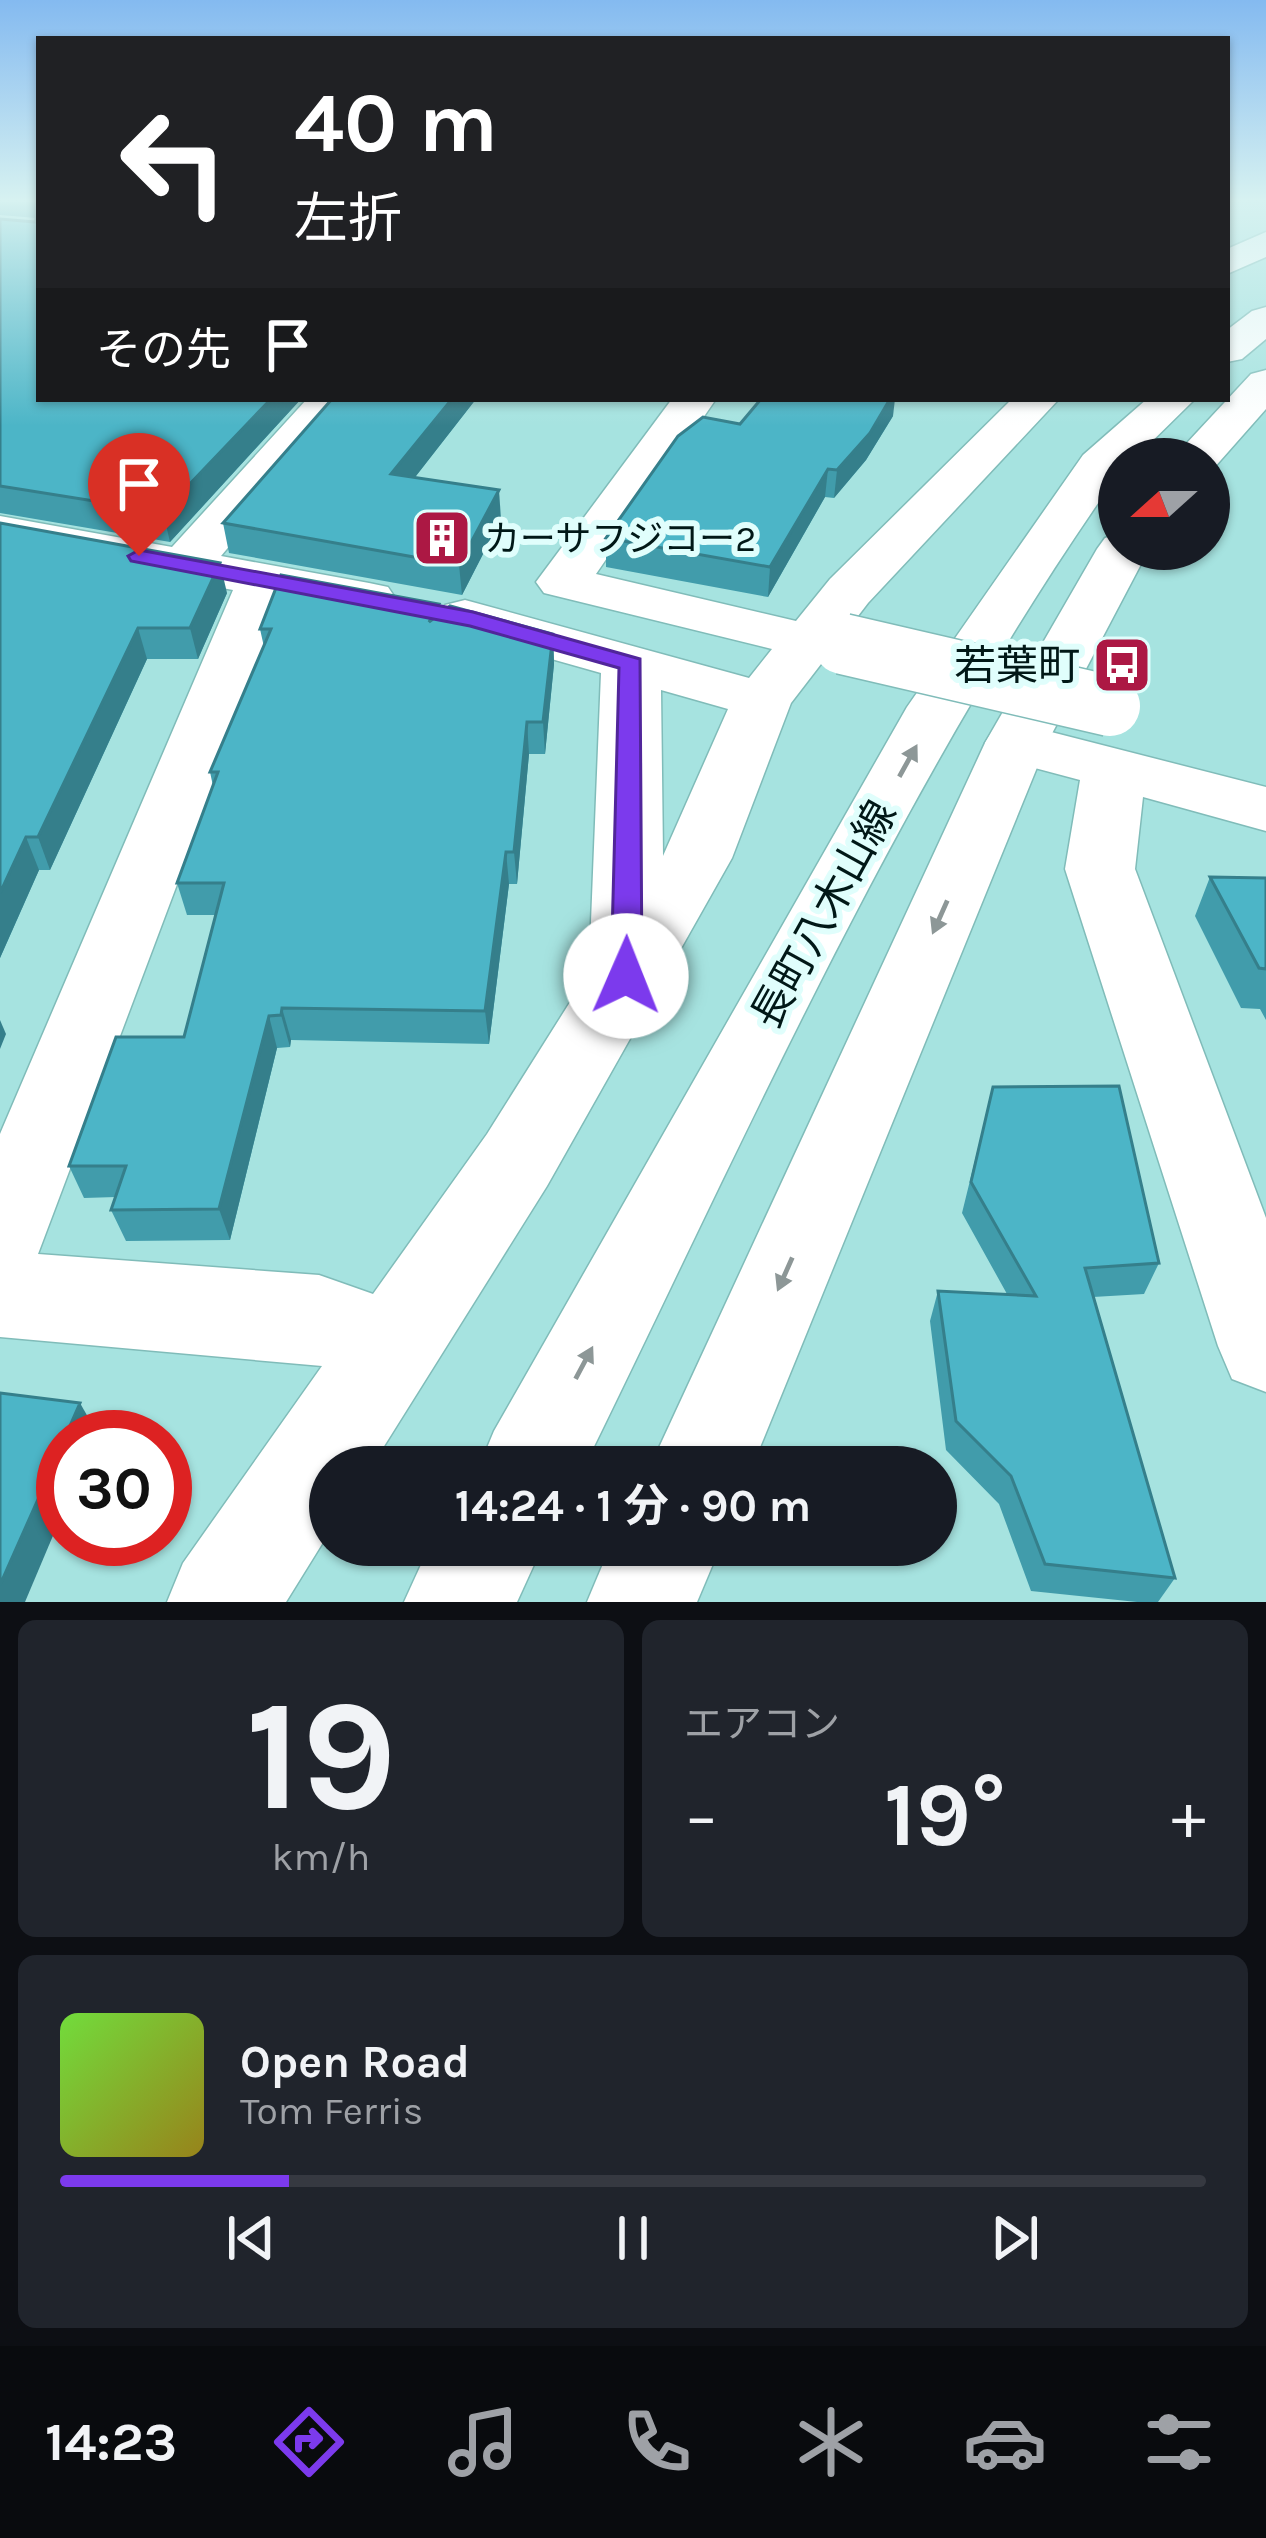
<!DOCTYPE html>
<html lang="ja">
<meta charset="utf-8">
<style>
:root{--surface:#171b24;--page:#20242c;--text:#f1f3f6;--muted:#9ea1a6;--line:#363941;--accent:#7c3aed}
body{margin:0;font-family:Karla,"Noto Sans JP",sans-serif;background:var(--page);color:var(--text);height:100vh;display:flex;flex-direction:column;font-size:45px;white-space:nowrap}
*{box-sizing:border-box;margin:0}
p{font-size:39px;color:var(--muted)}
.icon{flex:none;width:66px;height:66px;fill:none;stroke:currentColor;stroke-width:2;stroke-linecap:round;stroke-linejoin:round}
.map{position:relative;height:1602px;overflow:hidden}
.panel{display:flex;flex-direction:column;gap:18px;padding:18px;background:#0d0f14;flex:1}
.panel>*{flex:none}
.guide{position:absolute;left:36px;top:36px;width:1194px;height:366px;border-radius:0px;box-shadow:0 3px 9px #0004;background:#202124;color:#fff;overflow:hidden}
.needle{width:78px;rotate:249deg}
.buttons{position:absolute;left:1098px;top:438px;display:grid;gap:24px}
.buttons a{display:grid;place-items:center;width:132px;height:132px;border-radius:50%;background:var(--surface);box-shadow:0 3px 9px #0004;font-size:60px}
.speed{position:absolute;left:36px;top:1410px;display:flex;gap:24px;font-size:60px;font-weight:700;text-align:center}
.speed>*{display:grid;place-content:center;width:156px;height:156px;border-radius:50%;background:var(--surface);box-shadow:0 3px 9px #0004;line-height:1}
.speed .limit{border:18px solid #d22;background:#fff;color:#111}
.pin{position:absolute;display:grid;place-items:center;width:102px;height:102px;color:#fff;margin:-123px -51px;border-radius:50% 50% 50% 0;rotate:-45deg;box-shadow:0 0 12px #0007}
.pin .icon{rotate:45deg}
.me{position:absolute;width:132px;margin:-66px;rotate:1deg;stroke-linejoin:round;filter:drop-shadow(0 0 9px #0008)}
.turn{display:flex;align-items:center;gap:42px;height:252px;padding:0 60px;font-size:54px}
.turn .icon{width:156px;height:156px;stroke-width:2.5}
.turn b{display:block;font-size:84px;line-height:102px}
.then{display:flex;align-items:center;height:114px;padding:0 60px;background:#0003;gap:24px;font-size:45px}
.big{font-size:90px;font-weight:700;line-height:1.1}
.panel .tile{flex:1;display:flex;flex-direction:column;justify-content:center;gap:18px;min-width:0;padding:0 42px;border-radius:18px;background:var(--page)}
.panel .dial{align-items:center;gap:0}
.dial b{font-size:156px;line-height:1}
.song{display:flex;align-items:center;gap:36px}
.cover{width:144px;height:144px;border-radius:18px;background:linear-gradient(135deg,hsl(100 70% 55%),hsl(50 70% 35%))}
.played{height:12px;border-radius:6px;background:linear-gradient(90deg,var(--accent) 20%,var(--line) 20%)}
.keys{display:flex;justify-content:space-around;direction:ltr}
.heat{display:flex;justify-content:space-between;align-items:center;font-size:66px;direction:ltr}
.panel .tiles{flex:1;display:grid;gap:18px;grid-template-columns:1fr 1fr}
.tile:last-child{grid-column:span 2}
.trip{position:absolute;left:309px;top:1446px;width:648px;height:120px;border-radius:60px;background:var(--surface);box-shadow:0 3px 9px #0004;font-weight:700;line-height:120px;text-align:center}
.dock{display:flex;height:192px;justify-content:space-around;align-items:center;background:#090b0e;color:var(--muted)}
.dock .icon{width:84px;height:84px}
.dock .current{color:var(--accent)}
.dock b{font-size:54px;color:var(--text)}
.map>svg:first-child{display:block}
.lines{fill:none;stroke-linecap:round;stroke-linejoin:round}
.minor-casing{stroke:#80bcb9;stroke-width:3}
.tertiary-casing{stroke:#80bcb9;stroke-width:3}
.minor{fill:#fff;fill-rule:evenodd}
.tertiary{fill:#fff;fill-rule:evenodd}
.pedestrian-bridge-casing{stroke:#80bcb9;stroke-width:63;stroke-linecap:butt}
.pedestrian-bridge{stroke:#fff;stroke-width:60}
.wall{fill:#419cab}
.shaded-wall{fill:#357f8b}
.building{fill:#4cb5c7;stroke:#357f8b;stroke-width:3}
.oneway{fill:#8d9797}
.route{fill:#7c3aed;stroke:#51269a;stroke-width:3}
.labels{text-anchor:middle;stroke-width:12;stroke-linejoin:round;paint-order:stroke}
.far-poi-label{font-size:36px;fill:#011817;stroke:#e0fefc;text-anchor:start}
.poi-label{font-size:42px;fill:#011817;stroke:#e0fefc;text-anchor:end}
.street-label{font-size:42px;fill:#011817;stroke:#e0fefc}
</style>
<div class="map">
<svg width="1266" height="1602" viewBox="0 0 1266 1602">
<rect width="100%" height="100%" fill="#a6e3e0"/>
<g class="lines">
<g class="minor-casing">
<g id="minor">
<path d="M1266,232v25l-39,17v-25z"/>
<path d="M307,399h46l-132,157 148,27 19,4 8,12 -8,12 -19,4 -85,-15 -246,654 281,21 54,19 114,-160 102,-162 12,-299 -156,-44 -8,-12 8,-12 20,-5 284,78 23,-29 -228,-56 -8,-11 136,-183h44l-120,175 200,47 34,-42 182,-180h47l-191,204 -77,100 -59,155 -185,328 -176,281h-41v64l-44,71h-119l16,-39 139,-197 -322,-29v-203l233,-544 -233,-44v-30l172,31zM661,690l67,19 -65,147z"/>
<path d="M1016,723l250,64v44l-123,-34 -8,72 131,349v174l-34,-13 -14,-33 -153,-477 15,-89 -86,-23 -9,-14 9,-14z"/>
</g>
</g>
<g class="tertiary-casing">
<g id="tertiary">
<path d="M1266,307v32l-24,20 -15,3v-32l25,-19z"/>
<path d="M1266,370v39l-53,60 -4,1v-11h-37l79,-85z"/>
<path d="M1147,399h48l-61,60h-15v14c-217,307 -370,657 -535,994h-105l15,-36 413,-724 176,-252z"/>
<path d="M1119,534v15h30l-102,194 -295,724h-102l335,-724 112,-194 8,-11z"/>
<path d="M430,1545h113l-26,57h-113z"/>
<path d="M611,1545h110l-24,57h-110z"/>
</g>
</g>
<use href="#minor" class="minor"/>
<use href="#tertiary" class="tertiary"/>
<g class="pedestrian-bridge-casing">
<path id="pedestrian-bridge" d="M843,644l267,62"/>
</g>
<use href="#pedestrian-bridge" class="pedestrian-bridge"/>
</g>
<g class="wall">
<path d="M0,202h39v197h262l-131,143 -170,-29v-294l36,3v-4l-36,-3z"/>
<path d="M332,399h144l-61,78 86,42 -39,76 -233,-42 -6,-30z"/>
<path d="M893,416l-27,44 -32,38 -9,-1 -57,100 -162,-30v-29l134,-114z"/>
<path d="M0,523l227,70 -29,66h-51l-97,211h-11l-39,88z"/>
<path d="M440,614l113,20 1,30 -9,90h-16l-12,130h-8l-20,160 -198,-4 -1,7 -13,1 -47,192 -104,1 -15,-31 5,-13 -32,1 -15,-32 115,-129 31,-122h-28l-10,-32 36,-97 -3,-14 54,-125 -4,-18z"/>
<path d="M1210,877l56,1v142l-6,-11 -19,-1 -46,-92z"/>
<path d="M993,1087l166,176 -15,31 -51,3 82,281 -17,24h-21l-106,-11 -32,-87 -53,-54 -16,-129 8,-30 69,3 -45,-81z"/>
</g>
<g class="shaded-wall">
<path d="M271,399h30l-131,143 -7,-30z"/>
<path d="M452,399h24l-81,104 -4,-29z"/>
<path d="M890,399h5l-2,17 -27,44 -32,38 3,-28z"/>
<path d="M828,469l-3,28 -57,100 2,-30z"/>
<path d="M499,490l2,29 -39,76 -3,-30z"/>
<path d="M220,563l7,30 -29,66 -8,-31z"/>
<path d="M138,628l9,31 -97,211 -12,-33z"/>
<path d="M553,634l1,30 -9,90 -2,-32z"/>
<path d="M527,722l2,32 -12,130 -3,-32z"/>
<path d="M26,837l13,33 -39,88v-65z"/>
<path d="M506,852l3,32 -20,160 -4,-33z"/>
<path d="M282,1008l9,32 -1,7 -9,-32z"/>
<path d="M269,1016l8,32 -47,192 -11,-31z"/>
<path d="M0,1020l6,14 -6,15z"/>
<path d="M80,1403l17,30 -2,4h-30z"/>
<path d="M63,1443v69l-38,90h-25v-17z"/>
</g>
<g class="building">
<path d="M36,202h3v197h232l-108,113 -163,-26v-267l36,3z"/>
<path d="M332,399h120l-61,75 108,16 -40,75 -236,-42z"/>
<path d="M761,399h129l-20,34 -33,37 -9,-1 -58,98 -164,-29 72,-102 25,-19 37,7z"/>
<path d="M0,523l220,40 -30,65h-52l-100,209h-12l-26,56z"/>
<path d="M281,575l158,29 -10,18 21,-16 103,28 -10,88h-16l-13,130h-8l-21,159 -203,-3 -1,7 -12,1 -50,193 -108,1 15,-44h-57l47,-129h68l40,-154h-47l41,-111h-8l61,-143h-11z"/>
<path d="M1210,877l56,1v91l-7,-1z"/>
<path d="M1119,1086l40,177 -74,5 90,310 -130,-14 -34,-88 -55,-55 -18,-130 98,5 -65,-114 22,-95z"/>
<path d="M0,1393l80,10 -15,34h-2v6l-63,142z"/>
</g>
<defs><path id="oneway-solid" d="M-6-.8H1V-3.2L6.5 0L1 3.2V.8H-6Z" transform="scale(3)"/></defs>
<g class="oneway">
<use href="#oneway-solid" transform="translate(908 761) rotate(-61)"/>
<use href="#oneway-solid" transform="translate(940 917) rotate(114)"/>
<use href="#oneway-solid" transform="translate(785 1274) rotate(114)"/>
<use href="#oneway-solid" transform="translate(584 1363) rotate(-62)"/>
</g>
<linearGradient id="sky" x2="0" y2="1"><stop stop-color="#84baf0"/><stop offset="0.47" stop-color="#d7f2f1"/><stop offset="1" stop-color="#d7f2f1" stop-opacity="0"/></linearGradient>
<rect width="1266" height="426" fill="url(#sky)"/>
<path class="route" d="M139,550l334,62 167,47 2,317 -5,8h-22l-4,-8 8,-308 -149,-42 -339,-65 -3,-5z"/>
<defs>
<g id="building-square" transform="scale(3)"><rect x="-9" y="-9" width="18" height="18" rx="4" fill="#ac1844" stroke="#e0fefc"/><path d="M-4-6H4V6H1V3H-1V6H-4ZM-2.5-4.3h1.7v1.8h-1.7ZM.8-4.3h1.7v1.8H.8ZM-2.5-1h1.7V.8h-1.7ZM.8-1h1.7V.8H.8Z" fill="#fff"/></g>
<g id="bus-square" transform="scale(3)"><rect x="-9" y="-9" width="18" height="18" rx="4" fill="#ac1844" stroke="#e0fefc"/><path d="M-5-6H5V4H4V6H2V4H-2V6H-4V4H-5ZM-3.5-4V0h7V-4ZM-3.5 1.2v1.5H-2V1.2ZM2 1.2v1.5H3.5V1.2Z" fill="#fff"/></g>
</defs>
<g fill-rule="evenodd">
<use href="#building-square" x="442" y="538"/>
<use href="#bus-square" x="1122" y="665"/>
</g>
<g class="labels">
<g class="far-poi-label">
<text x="484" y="551">カーサフジコー2</text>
</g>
<g class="poi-label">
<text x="1080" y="680">若葉町</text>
</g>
<g class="street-label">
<text transform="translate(823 914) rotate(-61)" y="15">長町八木山線</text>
</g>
</g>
</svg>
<div class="buttons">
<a><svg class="needle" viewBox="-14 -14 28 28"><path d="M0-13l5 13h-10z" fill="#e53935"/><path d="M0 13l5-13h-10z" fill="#9ea1a6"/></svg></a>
</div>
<div class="speed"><div class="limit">30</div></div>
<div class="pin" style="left:139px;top:556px;background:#d93025"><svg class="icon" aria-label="arrive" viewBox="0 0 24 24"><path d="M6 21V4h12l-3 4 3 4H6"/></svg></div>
<svg class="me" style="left:626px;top:976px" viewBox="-20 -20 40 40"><circle r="19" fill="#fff"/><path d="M0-13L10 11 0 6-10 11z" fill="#7c3aed"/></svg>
<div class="trip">14:24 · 1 分 · 90 m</div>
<div class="guide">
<div class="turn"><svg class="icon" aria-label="left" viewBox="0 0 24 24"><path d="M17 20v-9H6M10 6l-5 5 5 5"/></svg><div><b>40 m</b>左折</div></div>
<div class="then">その先<svg class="icon" aria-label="arrive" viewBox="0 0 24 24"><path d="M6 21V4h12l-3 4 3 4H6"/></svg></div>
</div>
</div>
<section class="panel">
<div class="tiles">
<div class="tile dial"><b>19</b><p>km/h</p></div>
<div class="tile"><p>エアコン</p>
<div class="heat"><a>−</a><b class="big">19°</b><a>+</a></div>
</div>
<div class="tile">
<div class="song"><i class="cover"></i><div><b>Open Road</b><p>Tom Ferris</p></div></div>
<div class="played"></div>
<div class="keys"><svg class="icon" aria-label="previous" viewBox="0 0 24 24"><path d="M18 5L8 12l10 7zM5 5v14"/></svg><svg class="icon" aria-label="pause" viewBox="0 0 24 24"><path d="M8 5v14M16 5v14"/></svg><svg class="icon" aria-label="next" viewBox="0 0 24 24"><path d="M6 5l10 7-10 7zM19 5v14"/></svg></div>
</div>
</div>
</section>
<nav class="dock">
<b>14:23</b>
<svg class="icon current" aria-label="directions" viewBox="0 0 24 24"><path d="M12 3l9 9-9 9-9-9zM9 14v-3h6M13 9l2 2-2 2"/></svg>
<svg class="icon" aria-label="music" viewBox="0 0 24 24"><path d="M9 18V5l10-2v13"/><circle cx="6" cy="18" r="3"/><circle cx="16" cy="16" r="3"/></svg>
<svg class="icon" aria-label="phone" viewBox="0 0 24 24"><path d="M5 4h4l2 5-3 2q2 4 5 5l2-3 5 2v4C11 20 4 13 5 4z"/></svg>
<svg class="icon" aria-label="climate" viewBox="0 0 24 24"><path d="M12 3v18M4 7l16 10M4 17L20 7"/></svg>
<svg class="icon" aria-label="car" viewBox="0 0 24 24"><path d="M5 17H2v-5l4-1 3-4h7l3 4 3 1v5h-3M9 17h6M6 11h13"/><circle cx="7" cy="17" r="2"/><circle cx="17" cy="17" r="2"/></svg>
<svg class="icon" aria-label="filters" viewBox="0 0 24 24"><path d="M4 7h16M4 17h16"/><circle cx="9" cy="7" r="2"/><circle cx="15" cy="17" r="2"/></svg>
</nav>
